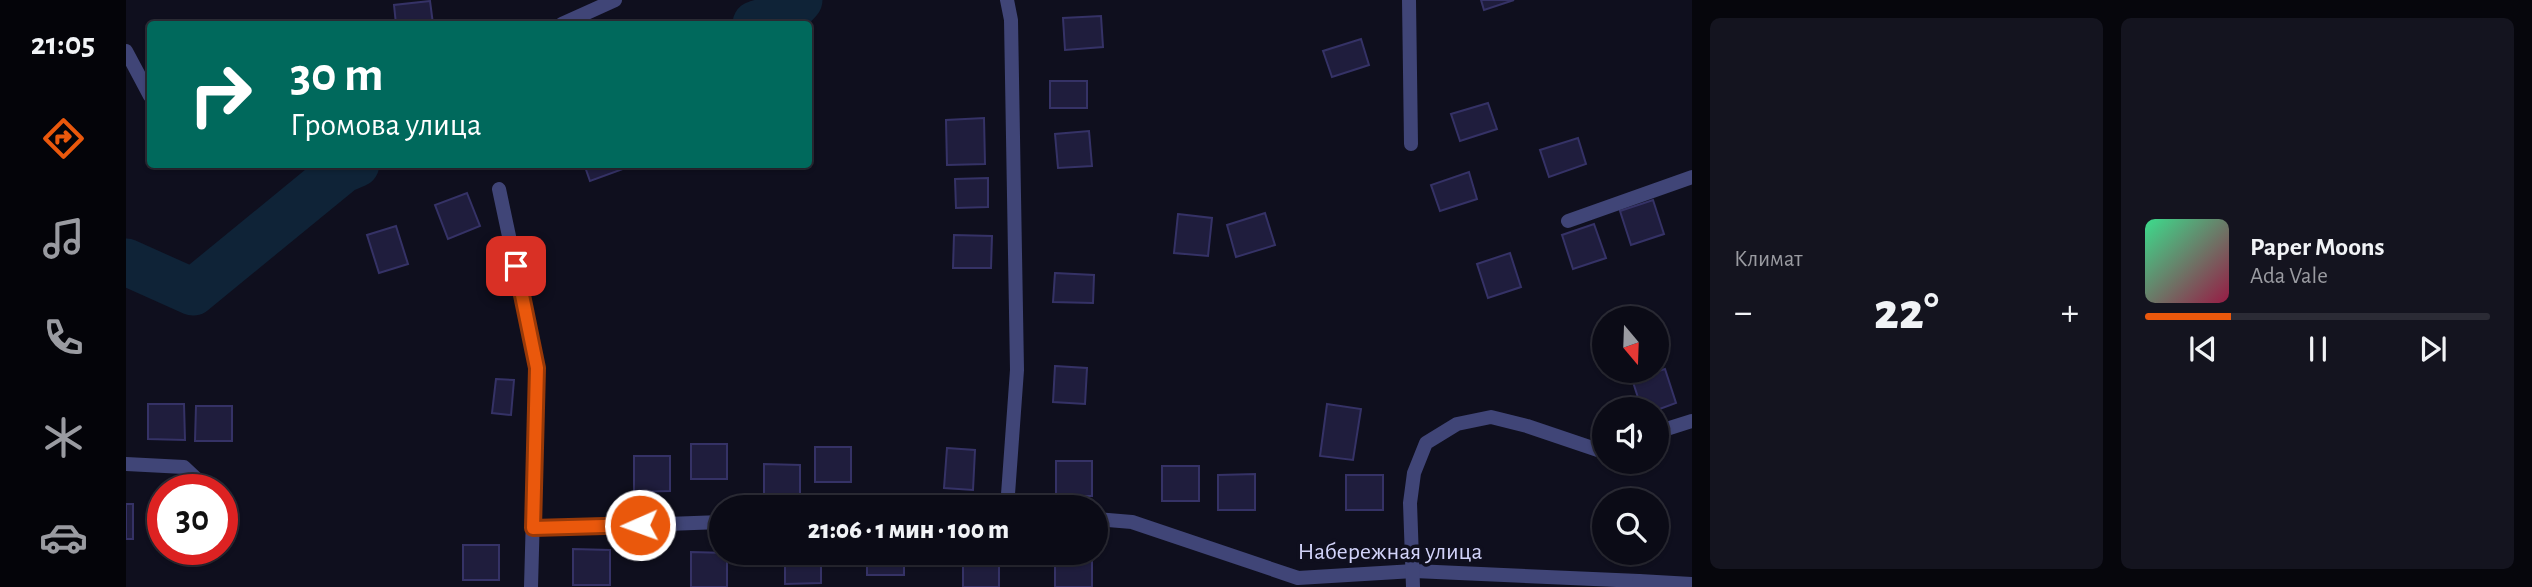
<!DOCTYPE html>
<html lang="ru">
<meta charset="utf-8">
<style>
:root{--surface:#0b0b16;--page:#14141f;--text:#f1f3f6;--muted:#9a9ba1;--line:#2b2b35;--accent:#ea580c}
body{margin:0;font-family:"Alegreya Sans",sans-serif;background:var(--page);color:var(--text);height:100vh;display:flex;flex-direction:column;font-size:26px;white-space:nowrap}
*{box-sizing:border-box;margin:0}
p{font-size:23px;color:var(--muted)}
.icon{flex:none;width:38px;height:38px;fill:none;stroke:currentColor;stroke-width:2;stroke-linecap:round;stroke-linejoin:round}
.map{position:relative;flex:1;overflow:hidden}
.side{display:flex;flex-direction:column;gap:18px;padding:18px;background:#06060c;width:840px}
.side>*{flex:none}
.hud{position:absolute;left:21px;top:21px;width:665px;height:147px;border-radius:7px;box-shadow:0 2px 5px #0004,0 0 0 2px var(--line);background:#00695c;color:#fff;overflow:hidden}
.needle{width:46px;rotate:161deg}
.tools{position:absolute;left:1466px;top:306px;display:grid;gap:14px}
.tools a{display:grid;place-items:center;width:77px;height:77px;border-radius:50%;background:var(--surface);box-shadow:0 2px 5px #0004,0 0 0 2px var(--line);font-size:35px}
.speed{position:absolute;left:21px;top:474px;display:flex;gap:14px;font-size:35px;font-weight:700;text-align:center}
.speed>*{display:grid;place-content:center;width:91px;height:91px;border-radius:50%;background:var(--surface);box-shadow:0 2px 5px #0004,0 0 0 2px var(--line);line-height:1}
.speed .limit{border:10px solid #d22;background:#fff;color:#111}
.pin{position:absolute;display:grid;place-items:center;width:60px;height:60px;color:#fff;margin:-30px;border-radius:14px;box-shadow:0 4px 10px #0006}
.me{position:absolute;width:77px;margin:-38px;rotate:268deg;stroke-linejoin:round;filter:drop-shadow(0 0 5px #0008)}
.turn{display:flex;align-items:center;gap:24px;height:147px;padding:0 28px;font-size:32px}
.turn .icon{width:91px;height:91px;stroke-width:2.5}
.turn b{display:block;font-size:49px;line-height:60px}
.big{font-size:52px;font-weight:800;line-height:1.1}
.side .card{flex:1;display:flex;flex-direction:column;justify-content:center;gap:10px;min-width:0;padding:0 24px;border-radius:10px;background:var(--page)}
.song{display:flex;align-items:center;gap:21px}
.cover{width:84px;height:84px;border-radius:10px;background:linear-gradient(135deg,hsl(150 70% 55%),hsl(340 70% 35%))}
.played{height:7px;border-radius:4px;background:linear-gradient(90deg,var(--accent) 25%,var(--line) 25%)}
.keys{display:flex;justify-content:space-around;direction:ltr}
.heat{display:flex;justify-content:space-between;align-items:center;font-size:38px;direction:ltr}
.side .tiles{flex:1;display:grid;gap:18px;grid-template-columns:repeat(2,1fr)}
.trip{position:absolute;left:583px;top:495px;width:399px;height:70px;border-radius:35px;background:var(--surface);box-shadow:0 2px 5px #0004,0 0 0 2px var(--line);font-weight:800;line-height:70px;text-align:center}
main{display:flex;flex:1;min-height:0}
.menu{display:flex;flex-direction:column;width:126px;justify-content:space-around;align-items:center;background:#040409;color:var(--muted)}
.menu .icon{width:49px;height:49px}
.menu .active{color:var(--accent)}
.menu b{font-size:32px;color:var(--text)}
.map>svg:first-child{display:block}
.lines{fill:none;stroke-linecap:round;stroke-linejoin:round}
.river{stroke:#0f2337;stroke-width:47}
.building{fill:#1f1d3d;stroke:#353266;stroke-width:2}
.pedestrian{stroke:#404577;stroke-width:14}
.minor{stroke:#404577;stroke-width:14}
.route-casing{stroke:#983908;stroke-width:18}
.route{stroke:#ea580c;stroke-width:12}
.labels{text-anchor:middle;stroke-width:7;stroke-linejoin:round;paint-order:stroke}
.street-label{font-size:24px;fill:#d2d3f9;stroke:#0f0f1e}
</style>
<main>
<nav class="menu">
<b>21:05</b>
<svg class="icon active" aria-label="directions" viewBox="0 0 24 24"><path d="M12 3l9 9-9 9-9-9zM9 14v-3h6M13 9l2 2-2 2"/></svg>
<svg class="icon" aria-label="music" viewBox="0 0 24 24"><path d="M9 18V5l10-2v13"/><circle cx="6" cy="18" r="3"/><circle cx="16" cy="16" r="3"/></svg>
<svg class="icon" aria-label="phone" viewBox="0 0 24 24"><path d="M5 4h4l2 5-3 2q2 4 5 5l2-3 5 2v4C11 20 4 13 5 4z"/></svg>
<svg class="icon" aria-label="climate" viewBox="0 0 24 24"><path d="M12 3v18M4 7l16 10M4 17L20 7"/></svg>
<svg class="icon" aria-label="car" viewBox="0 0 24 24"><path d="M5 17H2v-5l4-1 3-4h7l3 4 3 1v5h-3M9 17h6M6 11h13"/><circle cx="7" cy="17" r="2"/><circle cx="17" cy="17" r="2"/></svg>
</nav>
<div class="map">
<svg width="1566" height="587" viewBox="0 0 1566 587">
<rect width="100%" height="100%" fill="#0f0f1e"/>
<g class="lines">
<g class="river">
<path d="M630,24l28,-8 15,-16"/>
<path d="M0,262l67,30 149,-122 14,-6"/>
</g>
</g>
<g class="building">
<path d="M1355,0h33l-30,10z"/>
<path d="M304,1l3,23h-37l-2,-19z"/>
<path d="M975,16l2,31 -38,3 -2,-32z"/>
<path d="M1235,39l8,26 -37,12 -9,-26z"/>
<rect x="924" y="81" width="37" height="27"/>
<path d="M1362,103l9,26 -37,12 -9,-27z"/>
<path d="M858,118l1,46 -38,1 -1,-45z"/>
<path d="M963,131l3,35 -34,2 -3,-34z"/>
<path d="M1452,138l8,26 -37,13 -9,-27z"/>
<path d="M458,164h37l2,5 -33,12z"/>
<path d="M1343,172l8,27 -37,12 -9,-26z"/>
<path d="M862,178v29l-32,1 -1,-29z"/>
<path d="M341,193l13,33 -32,13 -13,-34z"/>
<path d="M1527,200l11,34 -33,11 -11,-34z"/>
<path d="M1139,213l10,32 -39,12 -9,-32z"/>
<path d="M1052,214l34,4 -4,38 -34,-3z"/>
<path d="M1468,224l12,34 -33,11 -11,-34z"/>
<path d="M270,226l12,38 -29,9 -12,-38z"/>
<path d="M828,235l38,1 -1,32h-38z"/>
<path d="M1384,253l11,34 -33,11 -11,-34z"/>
<path d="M929,273l39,2 -1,28 -40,-1z"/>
<path d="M929,366l32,2 -2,36 -32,-2z"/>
<path d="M1539,369l11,34 -19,7h-15l-10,-31z"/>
<path d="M370,379l18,1 -3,35 -19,-2z"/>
<path d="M22,404h36l1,36 -37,-1z"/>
<path d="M1201,404l34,5 -8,51 -33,-4z"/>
<path d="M70,406h36v35h-37z"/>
<rect x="565" y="444" width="36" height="35"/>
<rect x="689" y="447" width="36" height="35"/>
<path d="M821,448l28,2 -2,40 -29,-2z"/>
<path d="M508,456h36v35l-36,1z"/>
<rect x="930" y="461" width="36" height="35"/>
<path d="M638,464l36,1v35h-36z"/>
<rect x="1036" y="466" width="37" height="35"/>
<path d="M1129,474v36h-37v-35z"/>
<rect x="1220" y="475" width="37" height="35"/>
<rect x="0" y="504" width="7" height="35"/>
<rect x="337" y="545" width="36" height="35"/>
<path d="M447,549l37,1v35h-37z"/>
<path d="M565,552l36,1v34h-36z"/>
<path d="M659,553h36v30l-36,1z"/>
<rect x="741" y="553" width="37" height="22"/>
<path d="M837,556l36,1v30h-36z"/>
<rect x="929" y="561" width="37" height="26"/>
</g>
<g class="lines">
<path class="pedestrian" d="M1288,571l225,10"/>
<g class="minor">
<path d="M1283,0l2,144"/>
<path d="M436,24l53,-24"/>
<path d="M0,51l24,45"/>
<path d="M373,189l38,179 -6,219"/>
<path d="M1442,221l124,-44"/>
<path d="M1531,432l35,-11"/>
<path d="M0,464l58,3 17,16"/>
<path d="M881,508l10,-138 -6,-350 -4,-20"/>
<path d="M970,519l36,3 166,56 116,-7"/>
<path d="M407,529l188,-7"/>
<path d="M1287,587l-3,-84 4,-30 12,-30 31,-19 34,-7 36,9 74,25 4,-1"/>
<path d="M1513,587v-6l53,3"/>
</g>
</g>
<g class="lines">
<g class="route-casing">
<path id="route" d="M390,266l21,102 -4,160 107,-3"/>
</g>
<use href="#route" class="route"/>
</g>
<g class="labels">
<g class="street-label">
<text x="1264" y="559">Набережная улица</text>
</g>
</g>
</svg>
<div class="tools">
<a><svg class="needle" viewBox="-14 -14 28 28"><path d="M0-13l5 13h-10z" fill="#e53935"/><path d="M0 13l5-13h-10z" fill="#9a9ba1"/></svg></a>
<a><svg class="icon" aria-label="sound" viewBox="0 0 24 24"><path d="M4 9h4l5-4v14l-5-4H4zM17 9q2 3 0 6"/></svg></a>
<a><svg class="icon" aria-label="search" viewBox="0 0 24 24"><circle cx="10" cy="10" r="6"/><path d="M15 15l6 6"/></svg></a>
</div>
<div class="speed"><div class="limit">30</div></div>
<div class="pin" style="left:390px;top:266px;background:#d93025"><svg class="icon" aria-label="arrive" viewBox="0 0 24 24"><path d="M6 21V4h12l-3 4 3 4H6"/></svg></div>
<svg class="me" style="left:514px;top:525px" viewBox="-20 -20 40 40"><circle r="17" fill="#ea580c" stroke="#fff" stroke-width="3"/><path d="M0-11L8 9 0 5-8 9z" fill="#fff"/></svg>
<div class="trip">21:06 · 1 мин · 100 m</div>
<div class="hud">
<div class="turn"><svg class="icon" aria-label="right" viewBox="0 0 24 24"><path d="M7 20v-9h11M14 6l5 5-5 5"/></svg><div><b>30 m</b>Громова улица</div></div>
</div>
</div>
<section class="side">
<div class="tiles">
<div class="card"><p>Климат</p>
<div class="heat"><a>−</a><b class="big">22°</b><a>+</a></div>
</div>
<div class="card">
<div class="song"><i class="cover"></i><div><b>Paper Moons</b><p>Ada Vale</p></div></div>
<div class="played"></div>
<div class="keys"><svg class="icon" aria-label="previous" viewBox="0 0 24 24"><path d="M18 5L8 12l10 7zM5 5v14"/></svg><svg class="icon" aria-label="pause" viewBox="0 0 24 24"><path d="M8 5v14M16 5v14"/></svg><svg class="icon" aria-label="next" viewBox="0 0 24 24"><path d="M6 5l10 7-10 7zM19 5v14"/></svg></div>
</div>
</div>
</section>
</main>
